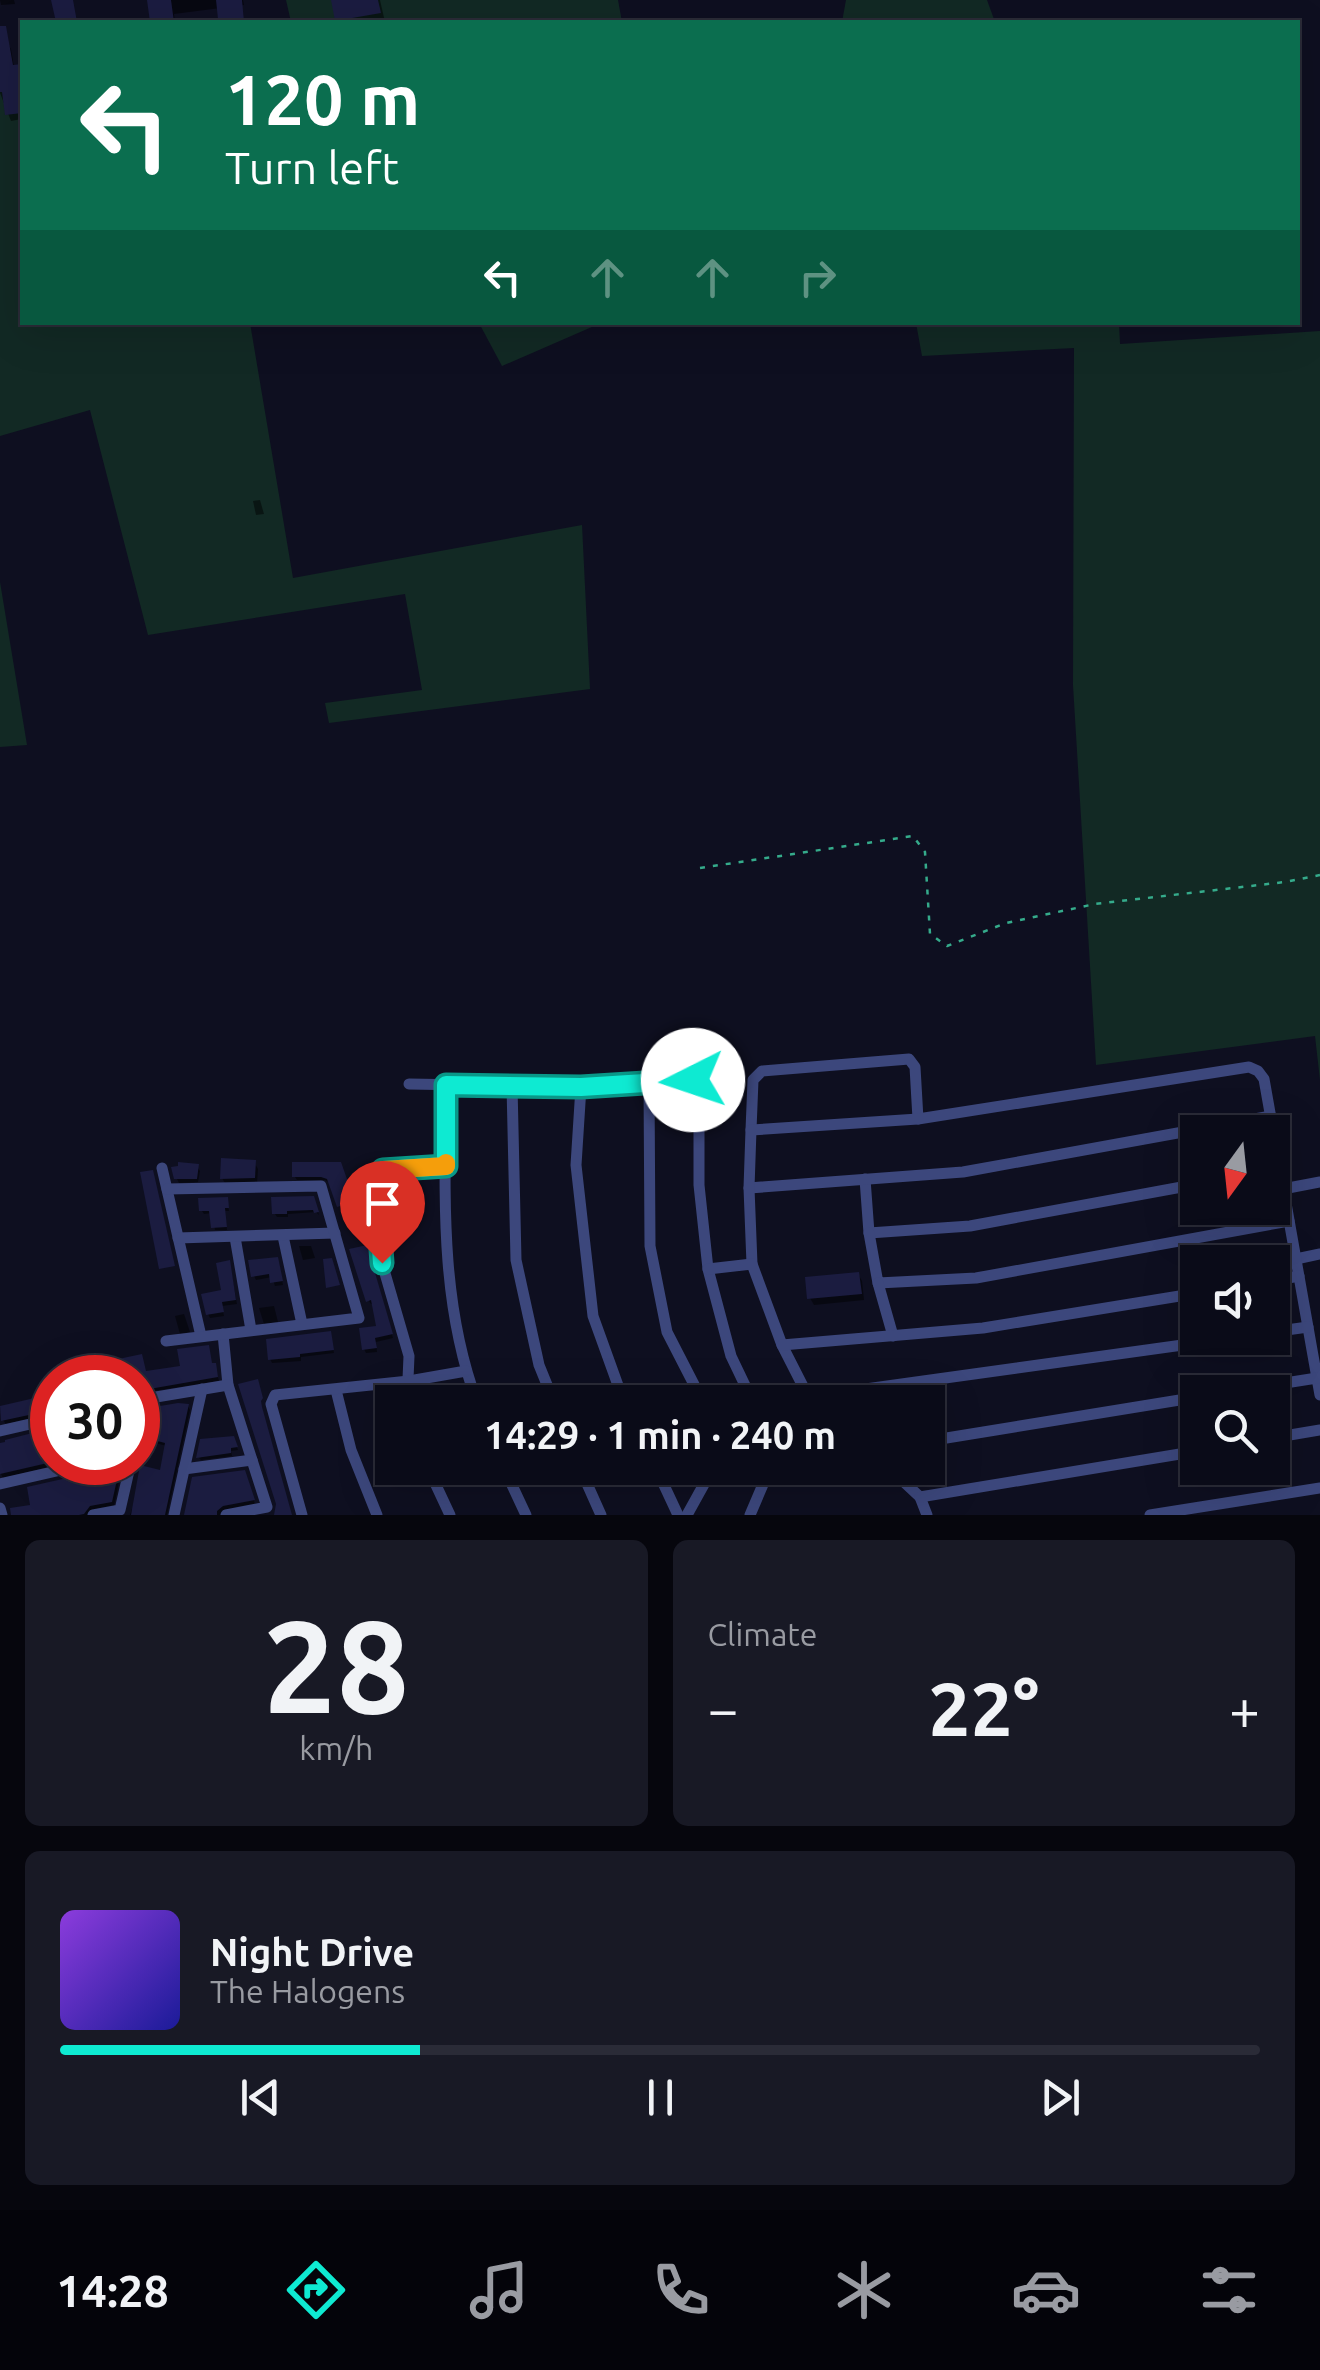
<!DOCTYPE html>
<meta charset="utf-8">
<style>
:root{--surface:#0a0b18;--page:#181925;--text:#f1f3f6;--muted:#999ba2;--line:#2a2b37;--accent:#0eead2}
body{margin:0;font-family:Ubuntu,sans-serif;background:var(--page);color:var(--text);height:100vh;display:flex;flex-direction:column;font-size:38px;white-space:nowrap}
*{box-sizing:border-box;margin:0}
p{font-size:32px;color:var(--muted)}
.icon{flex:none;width:55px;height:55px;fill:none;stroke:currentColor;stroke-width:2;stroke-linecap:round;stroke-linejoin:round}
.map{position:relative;height:1515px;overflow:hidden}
.panel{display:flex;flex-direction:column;gap:25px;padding:25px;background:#06060d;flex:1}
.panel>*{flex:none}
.guide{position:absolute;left:20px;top:20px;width:1280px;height:305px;border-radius:0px;box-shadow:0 10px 40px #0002,0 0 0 2px var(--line);background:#0b6e4f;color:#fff;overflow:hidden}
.needle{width:65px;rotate:195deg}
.controls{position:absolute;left:1180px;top:1115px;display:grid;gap:20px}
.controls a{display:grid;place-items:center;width:110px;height:110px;border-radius:0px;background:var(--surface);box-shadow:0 10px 40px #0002,0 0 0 2px var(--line);font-size:50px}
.speed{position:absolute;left:30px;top:1355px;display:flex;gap:20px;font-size:50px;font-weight:700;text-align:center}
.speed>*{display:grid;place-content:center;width:130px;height:130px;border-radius:50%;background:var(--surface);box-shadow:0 10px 40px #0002,0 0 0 2px var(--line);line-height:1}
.speed .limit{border:15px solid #d22;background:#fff;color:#111}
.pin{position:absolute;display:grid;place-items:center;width:85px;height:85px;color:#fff;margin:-102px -42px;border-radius:50% 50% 50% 0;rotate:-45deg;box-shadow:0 0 10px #0007}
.pin .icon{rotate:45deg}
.me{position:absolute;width:110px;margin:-55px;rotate:266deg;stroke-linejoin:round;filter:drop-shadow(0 0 8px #0008)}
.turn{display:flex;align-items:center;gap:35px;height:210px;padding:0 40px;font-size:45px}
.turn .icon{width:130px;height:130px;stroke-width:2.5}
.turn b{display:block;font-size:70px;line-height:85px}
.lanes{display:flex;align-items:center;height:95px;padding:0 40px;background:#0003;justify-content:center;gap:50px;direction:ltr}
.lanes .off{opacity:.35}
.big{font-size:75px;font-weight:700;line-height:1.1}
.panel .tile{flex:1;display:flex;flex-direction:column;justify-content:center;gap:15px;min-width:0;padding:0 35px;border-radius:15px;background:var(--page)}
.panel .dial{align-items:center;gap:0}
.dial b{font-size:130px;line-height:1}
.song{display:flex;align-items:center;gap:30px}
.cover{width:120px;height:120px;border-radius:15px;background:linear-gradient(135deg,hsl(270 70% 55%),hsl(240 70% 35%))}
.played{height:10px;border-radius:5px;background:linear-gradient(90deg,var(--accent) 30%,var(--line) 30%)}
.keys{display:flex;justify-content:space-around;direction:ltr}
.heat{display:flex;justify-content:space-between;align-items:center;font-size:55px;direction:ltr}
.panel .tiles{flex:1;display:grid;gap:25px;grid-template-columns:1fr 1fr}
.tile:last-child{grid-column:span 2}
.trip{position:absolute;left:375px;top:1385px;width:570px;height:100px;border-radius:0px;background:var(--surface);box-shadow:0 10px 40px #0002,0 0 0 2px var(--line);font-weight:700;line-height:100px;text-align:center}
.tab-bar{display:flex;height:160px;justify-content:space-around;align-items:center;background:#04040a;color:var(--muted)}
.tab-bar .icon{width:70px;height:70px}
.tab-bar .on{color:var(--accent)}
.tab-bar b{font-size:45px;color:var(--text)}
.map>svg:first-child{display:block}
.green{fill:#122924}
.shadow{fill:#0007}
.building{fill:#1b1c40}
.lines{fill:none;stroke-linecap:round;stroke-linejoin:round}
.path{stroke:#35ab8b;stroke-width:2.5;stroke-dasharray:5 8;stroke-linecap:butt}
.minor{stroke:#3c477c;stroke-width:11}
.route-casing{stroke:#099888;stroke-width:25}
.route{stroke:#0eead2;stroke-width:18}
.slow{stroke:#f59e0b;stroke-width:18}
</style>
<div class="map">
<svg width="1320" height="1515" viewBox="0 0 1320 1515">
<rect width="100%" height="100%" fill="#0e0f20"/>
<g class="green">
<path d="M286,0h332l4,22h-331z"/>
<path d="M846,0h141l8,22h-153z"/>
<path d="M22,87v235l228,1 43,255 289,-53 8,164 -261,34 -4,-20 97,-13 -17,-96 -257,41 -58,-225 -90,26v-348z"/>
<path d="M479,323h122l-99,43z"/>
<path d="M916,323h203l1,21 200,-13v749l-5,-44 -219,29 -23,-380 1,-337 -152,8z"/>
<path d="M0,582l27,163 -27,2z"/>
</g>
<g class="shadow">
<path d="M0,0h14l1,4 -14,1z"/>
<path d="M149,0h94l1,5 -70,9 1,8h-23z"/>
<path d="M333,0h47l5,22h-47z"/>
<path d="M7,43l4,6 3,18 8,-1v53l-11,2 -11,-28v-49z"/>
<path d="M260,500l4,14 -8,1 -3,-14z"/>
<path d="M254,1162l4,7 -1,15 -31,1 -4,-7z"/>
<path d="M197,1167l3,4 -2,11 -19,1 -2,-4z"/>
<path d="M342,1168l13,38 -14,4 -10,-27 -6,-3h-28l-2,-3z"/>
<path d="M227,1200l2,11h-4l2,19h-12l-3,-17 -8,1 -2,-3z"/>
<path d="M315,1202l4,13 -3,-3 -28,2v3h-11l-2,-3z"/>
<path d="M299,1246h12l4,12 -12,2z"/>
<path d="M370,1247l4,25 19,66 -17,4 1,10 -11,1 -2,-4 15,-21 -5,-24h-3l-2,-3z"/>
<path d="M279,1263l4,22 -8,1 -3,-9 -16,3 -2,-4z"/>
<path d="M230,1267l7,37 -15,2 2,10 -14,2 -2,-4 16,-22z"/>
<path d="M858,1274l4,7 2,19 -50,5 -4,-7z"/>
<path d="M274,1306l4,16 -14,2 -5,-16z"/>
<path d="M184,1314l6,18 -10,2 -5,-18z"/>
<path d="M330,1333l4,20 -33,4v4l-29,2 -2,-4z"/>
<path d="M215,1366l4,15 -72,11 -9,4v-18h-61l17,-4h52z"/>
<path d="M52,1396v18l-46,10 -3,-4 -3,-13z"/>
<path d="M188,1406l2,4 -23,105h-37l2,-6 2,3 28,-39 5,-27 -16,-4 -3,-4z"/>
<path d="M52,1431v31h18l-67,16 -3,-6v-27z"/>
<path d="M235,1442l3,8 -7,1 1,5 -31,4 -2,-2z"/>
<path d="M107,1462h14l1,5 -8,39 -24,5 -3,4h-73l85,-42 8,-6z"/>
<path d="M247,1477l8,27 -34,9 -1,2h-35z"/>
</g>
<g class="building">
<path d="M51,0h22l4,22h-21z"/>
<path d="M147,0h24l3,22h-24z"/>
<path d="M216,0h26l2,22h-22v-3h-4z"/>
<path d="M331,0h47l3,13 -46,8z"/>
<path d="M0,26h6l7,39 9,-1v49l-17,2 -3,-23h-2z"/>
<path d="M221,1158l35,2 -1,18 -35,1z"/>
<path d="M178,1162l21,2 -2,15h-23l-3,-12 7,-1z"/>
<path d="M292,1162h49l14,40 -18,5 -10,-28 -6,-2h-29z"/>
<path d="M153,1170l22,96 -16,3 -19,-97z"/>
<path d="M314,1196l5,16 -5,1 -1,-3 -26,1v3h-15l-1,-17z"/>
<path d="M228,1197l1,11h-4l2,19 -16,1 -2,-17h-10l-1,-13z"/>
<path d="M372,1244l1,22 20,68 -18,4 2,10 -15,2 -3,-22 17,-2 -5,-26 -5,2 -17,-53z"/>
<path d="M278,1257l5,24 -13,2 -1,-9 -18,3 -3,-17z"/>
<path d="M332,1258l8,27 -14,3 -3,-29z"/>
<path d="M230,1260l6,40 -14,2 2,10 -18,3 -5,-21 20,-4 -5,-27z"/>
<path d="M859,1272l3,22 -55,5 -2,-22z"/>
<path d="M331,1331l3,19 -34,4v3l-32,3 -2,-21z"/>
<path d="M209,1345l3,18h4l2,14 -80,14v-13h-46l-2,-13 52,-11 4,17 34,-5 -3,-17z"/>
<path d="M258,1379l5,19 -2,3 1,6 30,108h-18l2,-11 -38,-120z"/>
<path d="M52,1394v16l-51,11 -1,-15z"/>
<path d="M178,1403l11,1 -24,111h-34l9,-50 20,5 5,-27 -19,-5 8,-31z"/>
<path d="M52,1428v34l-52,12v-31l5,-1v-2z"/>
<path d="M234,1436l4,11 -7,1v5l-35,5 4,-19z"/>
<path d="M105,1462h16l-9,40 -22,4 -6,8 -5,1h-68l-1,-7 20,-3 -3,-18 71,-16 5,-3z"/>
<path d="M245,1470l10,30 -32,6 -6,5v4h-33l8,-38z"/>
</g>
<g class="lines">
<path class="path" d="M700,868l213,-32 12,16 5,82 17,12 59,-23 89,-19 190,-22 35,-7"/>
<g class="minor">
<path d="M649,1083l1,163 17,86 36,70"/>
<path d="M409,1084l172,3 112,-7 6,12v93l9,84 23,87 22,46"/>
<path d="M446,1085c-1,107 -7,215 31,317"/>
<path d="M512,1086l4,174 23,105 15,37"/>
<path d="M581,1087l-5,78 17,151 31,86"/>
<path d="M751,1130l2,-50 9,-9 147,-12 6,8 3,52"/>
<path d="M162,1168l39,168"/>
<path d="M865,1179l4,54 101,-7 228,-42"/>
<path d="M749,1188l214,-16 308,-56"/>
<path d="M1283,1189l37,-7"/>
<path d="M869,1233l9,50 98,-5 313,-57"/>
<path d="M283,1236l19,88"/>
<path d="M235,1237l16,93"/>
<path d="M178,1238l157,-5"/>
<path d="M1296,1259l24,-5"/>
<path d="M752,1264l-3,-76 2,-58 167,-11 331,-52 9,4 6,8 56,316"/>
<path d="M708,1269l44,-5 30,81 29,57"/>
<path d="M1272,1281l27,-5"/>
<path d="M878,1283l15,53"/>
<path d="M1272,1332l36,-5"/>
<path d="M223,1334l5,51 39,122 -41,8"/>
<path d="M166,1341l193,-23 -38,-132 -154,3"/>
<path d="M782,1345l201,-17 215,-35"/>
<path d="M336,1390l15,60 26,65"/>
<path d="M1228,1392l89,-14"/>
<path d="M808,1397l425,-59"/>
<path d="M138,1400l90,-15"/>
<path d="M407,1402l2,-46 -27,-93 -5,-86 6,-7 62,-4"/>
<path d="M0,1431l52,-12"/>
<path d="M138,1433l8,-35"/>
<path d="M1272,1438l48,-8"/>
<path d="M928,1441l270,-44"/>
<path d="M428,1468l22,47"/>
<path d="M504,1468l22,47"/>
<path d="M580,1468l21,47"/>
<path d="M656,1468l22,47"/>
<path d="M889,1468l31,29 7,18"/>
<path d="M184,1469l68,-9"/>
<path d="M0,1484l96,-22"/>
<path d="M920,1497l278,-46"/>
<path d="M0,1508l2,7"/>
<path d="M93,1515l27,-5 11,-48"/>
<path d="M174,1515l28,-126"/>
<path d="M302,1515l-31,-111 4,-9 134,-14 57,-10"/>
<path d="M687,1515l26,-47"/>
<path d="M750,1515l20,-47"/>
<path d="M1150,1515l170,-27"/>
</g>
</g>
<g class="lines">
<g class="route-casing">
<path id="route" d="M382,1263l-6,-85 7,-8 63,-4v-81l135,2 112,-7"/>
</g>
<use href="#route" class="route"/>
<path class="slow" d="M378,1199l-2,-21 7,-8 63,-4v-3"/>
</g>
</svg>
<div class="controls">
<a><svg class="needle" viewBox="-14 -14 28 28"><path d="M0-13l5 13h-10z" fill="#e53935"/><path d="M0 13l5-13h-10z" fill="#999ba2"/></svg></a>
<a><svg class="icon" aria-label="sound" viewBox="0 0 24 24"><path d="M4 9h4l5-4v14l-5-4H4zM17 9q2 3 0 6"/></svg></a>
<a><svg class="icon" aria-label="search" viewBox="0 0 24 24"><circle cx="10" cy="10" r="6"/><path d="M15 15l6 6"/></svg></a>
</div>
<div class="speed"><div class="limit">30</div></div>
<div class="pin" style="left:382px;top:1263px;background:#d93025"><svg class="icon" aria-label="arrive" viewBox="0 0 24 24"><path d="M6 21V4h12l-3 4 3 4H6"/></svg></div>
<svg class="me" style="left:693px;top:1080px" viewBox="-20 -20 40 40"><circle r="19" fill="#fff"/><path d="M0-13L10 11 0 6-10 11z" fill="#0eead2"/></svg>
<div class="trip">14:29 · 1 min · 240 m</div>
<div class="guide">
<div class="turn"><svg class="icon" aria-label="left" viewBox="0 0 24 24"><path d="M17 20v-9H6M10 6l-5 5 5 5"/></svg><div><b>120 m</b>Turn left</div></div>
<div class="lanes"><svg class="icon" aria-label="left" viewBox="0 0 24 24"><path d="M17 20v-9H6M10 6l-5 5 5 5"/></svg><svg class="icon off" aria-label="ahead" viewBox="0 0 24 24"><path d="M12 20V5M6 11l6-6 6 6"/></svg><svg class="icon off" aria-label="ahead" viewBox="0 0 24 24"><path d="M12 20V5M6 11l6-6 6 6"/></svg><svg class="icon off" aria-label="right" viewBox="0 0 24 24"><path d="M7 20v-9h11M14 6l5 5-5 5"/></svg></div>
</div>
</div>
<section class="panel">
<div class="tiles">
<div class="tile dial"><b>28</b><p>km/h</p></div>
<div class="tile"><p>Climate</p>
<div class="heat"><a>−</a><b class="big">22°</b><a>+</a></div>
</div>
<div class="tile">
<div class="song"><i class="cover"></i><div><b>Night Drive</b><p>The Halogens</p></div></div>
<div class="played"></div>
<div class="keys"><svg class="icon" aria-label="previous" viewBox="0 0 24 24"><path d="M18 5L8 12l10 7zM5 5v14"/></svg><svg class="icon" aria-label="pause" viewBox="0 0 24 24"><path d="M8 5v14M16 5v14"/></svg><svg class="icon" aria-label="next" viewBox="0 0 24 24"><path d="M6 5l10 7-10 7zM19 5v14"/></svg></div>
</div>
</div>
</section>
<nav class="tab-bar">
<b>14:28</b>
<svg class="icon on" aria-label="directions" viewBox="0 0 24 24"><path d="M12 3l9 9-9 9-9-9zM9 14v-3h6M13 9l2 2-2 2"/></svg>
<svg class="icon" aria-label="music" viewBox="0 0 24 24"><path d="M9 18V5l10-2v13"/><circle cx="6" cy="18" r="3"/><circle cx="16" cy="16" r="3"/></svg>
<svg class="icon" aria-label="phone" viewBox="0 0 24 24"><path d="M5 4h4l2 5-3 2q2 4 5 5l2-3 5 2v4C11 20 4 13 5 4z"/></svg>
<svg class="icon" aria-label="climate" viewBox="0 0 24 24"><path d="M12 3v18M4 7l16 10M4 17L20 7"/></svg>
<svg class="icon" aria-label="car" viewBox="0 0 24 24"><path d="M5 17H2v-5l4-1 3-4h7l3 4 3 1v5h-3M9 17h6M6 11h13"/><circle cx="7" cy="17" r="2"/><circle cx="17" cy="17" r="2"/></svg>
<svg class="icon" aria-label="filters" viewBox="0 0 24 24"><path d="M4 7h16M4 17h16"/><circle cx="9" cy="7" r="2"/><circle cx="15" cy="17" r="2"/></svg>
</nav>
